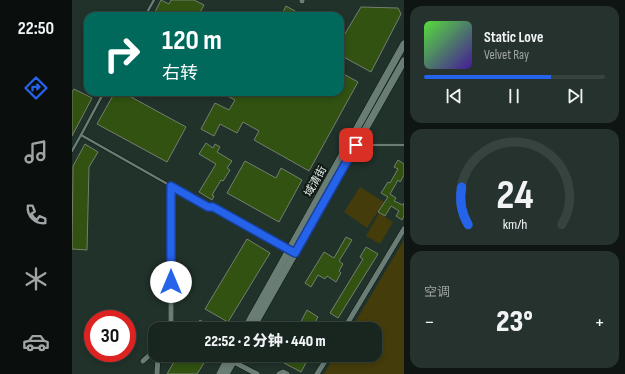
<!DOCTYPE html>
<html lang="zh">
<meta charset="utf-8">
<style>
:root{--surface:#192620;--page:#26322d;--text:#f1f3f6;--muted:#9fa5a5;--line:#37433e;--accent:#2563eb}
body{margin:0;font-family:"Sofia Sans Condensed","Noto Sans SC",sans-serif;background:var(--page);color:var(--text);height:100vh;display:flex;flex-direction:column;font-size:15px;white-space:nowrap}
*{box-sizing:border-box;margin:0}
p{font-size:13px;color:var(--muted)}
.icon{flex:none;width:22px;height:22px;fill:none;stroke:currentColor;stroke-width:2;stroke-linecap:round;stroke-linejoin:round}
.map{position:relative;flex:1;overflow:hidden}
.sheet{display:flex;flex-direction:column;gap:6px;padding:6px;background:#0e1512;width:221px}
.sheet>*{flex:none}
.guide{position:absolute;left:12px;top:12px;width:260px;height:84px;border-radius:12px;box-shadow:0 2px 6px #0003,0 0 0 1px var(--line);background:#00695c;color:#fff;overflow:hidden}
.speed{position:absolute;left:12px;top:310px;display:flex;gap:8px;font-size:20px;font-weight:700;text-align:center}
.speed>*{display:grid;place-content:center;width:52px;height:52px;border-radius:50%;background:var(--surface);box-shadow:0 2px 6px #0003,0 0 0 1px var(--line);line-height:1}
.speed .limit{border:6px solid #d22;background:#fff;color:#111}
.pin{position:absolute;display:grid;place-items:center;width:34px;height:34px;color:#fff;margin:-17px;border-radius:8px;box-shadow:0 2px 6px #0006}
.me{position:absolute;width:44px;margin:-22px;rotate:0deg;stroke-linejoin:round;filter:drop-shadow(0 0 3px #0008)}
.turn{display:flex;align-items:center;gap:14px;height:84px;padding:0 12px;font-size:18px}
.turn .icon{width:52px;height:52px;stroke-width:2.5}
.turn b{display:block;font-size:28px;line-height:34px}
.big{font-size:30px;font-weight:800;line-height:1.1}
.sheet .widget{flex:1;display:flex;flex-direction:column;justify-content:center;gap:6px;min-width:0;padding:0 14px;border-radius:12px;background:var(--page)}
.sheet .dial{align-items:center;gap:0}
.dial svg{height:104px;overflow:visible;fill:none;stroke:var(--line);stroke-width:7;stroke-linecap:round;text-anchor:middle}
.dial text{fill:var(--text);stroke:none}
.song{display:flex;align-items:center;gap:12px}
.cover{width:48px;height:48px;border-radius:6px;background:linear-gradient(135deg,hsl(110 70% 55%),hsl(260 70% 35%))}
.played{height:4px;border-radius:2px;background:linear-gradient(90deg,var(--accent) 70%,var(--line) 70%)}
.keys{display:flex;justify-content:space-around;direction:ltr}
.heat{display:flex;justify-content:space-between;align-items:center;font-size:22px;direction:ltr}
.trip{position:absolute;left:76px;top:322px;width:234px;height:40px;border-radius:12px;background:var(--surface);box-shadow:0 2px 6px #0003,0 0 0 1px var(--line);font-weight:800;line-height:40px;text-align:center}
main{display:flex;flex:1;min-height:0}
.dock{display:flex;flex-direction:column;width:72px;justify-content:space-around;align-items:center;background:#0a0f0d;color:var(--muted)}
.dock .icon{width:28px;height:28px}
.dock .active{color:var(--accent)}
.dock b{font-size:18px;color:var(--text)}
.map>svg:first-child{display:block}
.green{fill:#443c0a}
.building{fill:#315211;stroke:#757f6f}
.lines{fill:none;stroke-linecap:round;stroke-linejoin:round}
.lane-casing{stroke:#091913;stroke-width:3.5}
.street-casing{stroke:#091913;stroke-width:6}
.secondary-casing{stroke:#091913;stroke-width:8}
.lane{stroke:#6a7d74;stroke-width:2.5}
.street{stroke:#6a7d74;stroke-width:5}
.secondary{stroke:#6a7d74;stroke-width:7}
.route-casing{stroke:#184099;stroke-width:10}
.route{stroke:#2563eb;stroke-width:7}
.labels{text-anchor:middle;stroke-width:4;stroke-linejoin:round;paint-order:stroke}
.street-label{font-size:11px;fill:#e3eee9;stroke:#101814}
</style>
<main>
<nav class="dock">
<b>22:50</b>
<svg class="icon active" aria-label="directions" viewBox="0 0 24 24"><path d="M12 3l9 9-9 9-9-9zM9 14v-3h6M13 9l2 2-2 2"/></svg>
<svg class="icon" aria-label="music" viewBox="0 0 24 24"><path d="M9 18V5l10-2v13"/><circle cx="6" cy="18" r="3"/><circle cx="16" cy="16" r="3"/></svg>
<svg class="icon" aria-label="phone" viewBox="0 0 24 24"><path d="M5 4h4l2 5-3 2q2 4 5 5l2-3 5 2v4C11 20 4 13 5 4z"/></svg>
<svg class="icon" aria-label="climate" viewBox="0 0 24 24"><path d="M12 3v18M4 7l16 10M4 17L20 7"/></svg>
<svg class="icon" aria-label="car" viewBox="0 0 24 24"><path d="M5 17H2v-5l4-1 3-4h7l3 4 3 1v5h-3M9 17h6M6 11h13"/><circle cx="7" cy="17" r="2"/><circle cx="17" cy="17" r="2"/></svg>
</nav>
<div class="map">
<svg width="332" height="374" viewBox="0 0 332 374">
<rect width="100%" height="100%" fill="#21322a"/>
<g class="green">
<path d="M288,187l24,15 -17,26 -23,-16z"/>
<path d="M307,213l14,9 -13,22 -14,-8z"/>
<path d="M332,240v134h-80l11,-19h40v-26h-24z"/>
</g>
<g class="building">
<path d="M89,0l8,4 2,-4h23l10,5 -6,11h-45z"/>
<path d="M214,6l18,10h-23z"/>
<path d="M289,7l37,1 3,6 -30,58 -31,-17v-13z"/>
<path d="M268,72l18,10 -49,89 -55,-31 5,-9 -16,-9 -6,11 -17,-9 -6,12 -13,-7 14,-26 14,7 6,-10 -15,-8h120z"/>
<path d="M2,89l18,9 -20,38v-44z"/>
<path d="M43,92h7l64,35 -19,35 -70,-38z"/>
<path d="M134,143l7,5 2,-4 5,3 -3,5 15,9 -5,7 3,2 -7,11 -2,-1 -9,15 2,1 -2,4 -13,-8 17,-28 -17,-10z"/>
<path d="M13,144l13,8 -9,15 -2,83 -15,-1 1,-83z"/>
<path d="M326,160l6,4v11l-4,7 -2,-2 -8,14 6,4 -2,3 9,4 1,-2v13l-2,4 -6,-4 3,-5 -8,-5 -6,10 -7,-4 10,-15 -7,-4 7,-11 2,1 8,-14 -4,-2z"/>
<path d="M173,161l31,17 5,-10 21,12 -23,42 -52,-29z"/>
<path d="M274,237l6,3 -13,21 4,3 -4,7 2,2 -5,9 -9,-6 -2,3 -7,-4 -7,12 -6,-4 19,-31 10,6z"/>
<path d="M175,239l23,14 -42,69 -23,-13z"/>
<path d="M294,247l12,7 -40,64 -8,-5 33,-54 -3,-2z"/>
<path d="M235,310l11,7 -7,12h-14z"/>
<path d="M128,320l15,9h-21z"/>
<path d="M106,355h31l-12,19h-30z"/>
<path d="M211,355h14l10,6 -6,11 -17,-9z"/>
</g>
<g class="lines">
<g class="lane-casing">
<g id="lane">
<path d="M73,16l9,-16"/>
<path d="M32,92l-23,43 127,72h5l75,42"/>
<path d="M277,145h55"/>
<path d="M0,151l9,-16"/>
</g>
</g>
<g class="street-casing">
<g id="street">
<path d="M230,1v-1"/>
<path d="M99,329v-143"/>
<path d="M272,329l60,-100"/>
<path d="M71,361l12,-11"/>
<path d="M160,361l25,13"/>
<path d="M85,374l1,-19"/>
<path d="M207,374l4,-2 4,2"/>
<path d="M245,374l12,-19"/>
</g>
</g>
<g class="secondary-casing">
<g id="secondary">
<path d="M173,329l159,-285"/>
<path d="M180,329l152,-268"/>
<path d="M148,374l10,-19"/>
<path d="M154,374l11,-19"/>
</g>
</g>
<use href="#lane" class="lane"/>
<use href="#street" class="street"/>
<use href="#secondary" class="secondary"/>
</g>
<g class="lines">
<g class="route-casing">
<path id="route" d="M99,282v-96l37,21h5l82,46 61,-108"/>
</g>
<use href="#route" class="route"/>
</g>
<g class="labels">
<g class="street-label">
<text transform="translate(243 181) rotate(-61)" y="4">域清街</text>
</g>
</g>
</svg>
<div class="speed"><div class="limit">30</div></div>
<div class="pin" style="left:284px;top:145px;background:#d93025"><svg class="icon" aria-label="arrive" viewBox="0 0 24 24"><path d="M6 21V4h12l-3 4 3 4H6"/></svg></div>
<svg class="me" style="left:99px;top:282px" viewBox="-20 -20 40 40"><circle r="19" fill="#fff"/><path d="M0-13L10 11 0 6-10 11z" fill="#2563eb"/></svg>
<div class="trip">22:52 · 2 分钟 · 440 m</div>
<div class="guide">
<div class="turn"><svg class="icon" aria-label="right" viewBox="0 0 24 24"><path d="M7 20v-9h11M14 6l5 5-5 5"/></svg><div><b>120 m</b>右转</div></div>
</div>
</div>
<section class="sheet">
<div class="widget">
<div class="song"><i class="cover"></i><div><b>Static Love</b><p>Velvet Ray</p></div></div>
<div class="played"></div>
<div class="keys"><svg class="icon" aria-label="previous" viewBox="0 0 24 24"><path d="M18 5L8 12l10 7zM5 5v14"/></svg><svg class="icon" aria-label="pause" viewBox="0 0 24 24"><path d="M8 5v14M16 5v14"/></svg><svg class="icon" aria-label="next" viewBox="0 0 24 24"><path d="M6 5l10 7-10 7zM19 5v14"/></svg></div>
</div>
<div class="widget dial"><svg viewBox="0 0 100 80">
<path d="M14 69A42 42 0 1 1 86 69"/>
<path d="M14 69A42 42 0 0 1 9 40" stroke="#2563eb"/>
<text x="50" y="56" font-size="32" font-weight="700">24</text>
<text x="50" y="72" font-size="11">km/h</text>
</svg></div>
<div class="widget"><p>空调</p>
<div class="heat"><a>−</a><b class="big">23°</b><a>+</a></div>
</div>
</section>
</main>
